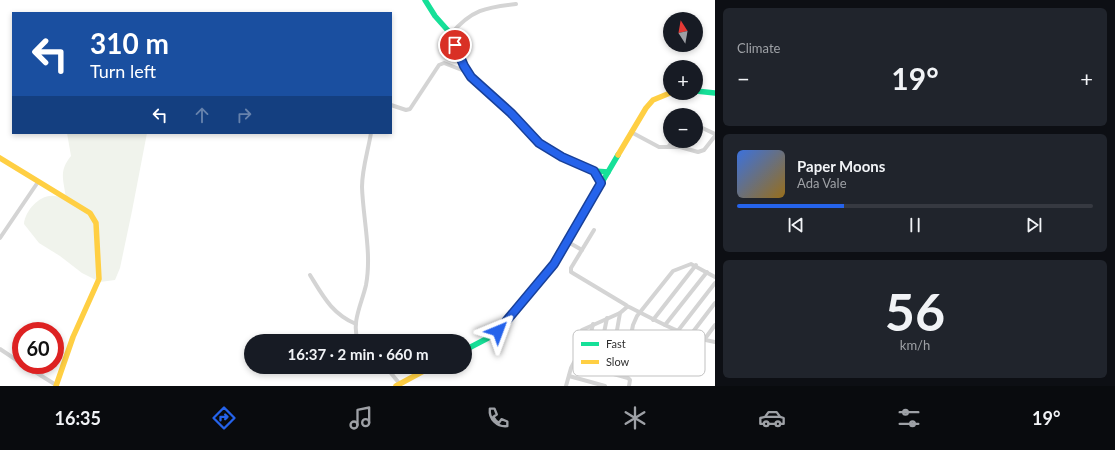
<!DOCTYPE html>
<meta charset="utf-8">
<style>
:root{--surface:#171b24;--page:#20242c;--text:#f1f3f6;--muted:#9ea1a6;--line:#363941;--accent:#2563eb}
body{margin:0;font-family:Lato,sans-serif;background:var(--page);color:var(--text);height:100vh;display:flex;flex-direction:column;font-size:15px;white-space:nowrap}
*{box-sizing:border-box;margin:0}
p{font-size:13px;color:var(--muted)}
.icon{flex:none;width:22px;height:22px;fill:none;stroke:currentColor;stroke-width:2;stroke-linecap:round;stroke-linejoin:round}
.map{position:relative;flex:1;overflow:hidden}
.drawer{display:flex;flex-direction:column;gap:8px;padding:8px;background:#0d0f14;width:400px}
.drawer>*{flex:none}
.hud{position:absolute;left:12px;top:12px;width:380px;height:122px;border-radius:0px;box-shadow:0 2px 6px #0003;background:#1a4fa0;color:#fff;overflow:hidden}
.needle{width:26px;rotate:349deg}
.fabs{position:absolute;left:663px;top:12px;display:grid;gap:8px}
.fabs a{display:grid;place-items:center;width:40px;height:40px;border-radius:50%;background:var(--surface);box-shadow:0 2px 6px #0003;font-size:20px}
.speed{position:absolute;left:12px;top:322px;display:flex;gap:8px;font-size:20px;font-weight:700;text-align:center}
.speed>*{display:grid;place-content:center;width:52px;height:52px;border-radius:50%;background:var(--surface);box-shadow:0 2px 6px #0003;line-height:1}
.speed .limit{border:6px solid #d22;background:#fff;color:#111}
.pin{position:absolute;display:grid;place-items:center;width:34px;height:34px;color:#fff;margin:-17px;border:2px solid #fff;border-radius:50%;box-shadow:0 1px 4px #0007}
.me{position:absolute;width:44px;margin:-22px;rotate:44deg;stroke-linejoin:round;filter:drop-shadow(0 0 3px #0008)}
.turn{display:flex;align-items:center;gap:14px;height:84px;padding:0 12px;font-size:18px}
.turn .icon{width:52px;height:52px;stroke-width:2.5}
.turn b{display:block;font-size:28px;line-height:34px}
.lanes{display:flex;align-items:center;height:38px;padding:0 12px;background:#0003;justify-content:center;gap:20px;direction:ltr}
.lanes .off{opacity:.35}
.big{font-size:30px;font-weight:700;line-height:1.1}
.drawer .card{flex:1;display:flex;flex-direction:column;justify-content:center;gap:6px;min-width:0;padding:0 14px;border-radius:6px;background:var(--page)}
.drawer .dial{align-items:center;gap:0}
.dial b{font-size:52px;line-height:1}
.song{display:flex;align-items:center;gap:12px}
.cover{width:48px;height:48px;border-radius:6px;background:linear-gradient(135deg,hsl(220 70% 55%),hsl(40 70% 35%))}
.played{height:4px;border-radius:2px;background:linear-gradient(90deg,var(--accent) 30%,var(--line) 30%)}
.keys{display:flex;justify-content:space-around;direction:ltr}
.heat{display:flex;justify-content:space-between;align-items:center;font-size:22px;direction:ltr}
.trip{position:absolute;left:244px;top:334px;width:228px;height:40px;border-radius:20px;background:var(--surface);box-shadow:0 2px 6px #0003;font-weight:700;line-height:40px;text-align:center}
.menu{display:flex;height:64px;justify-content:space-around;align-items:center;background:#090b0e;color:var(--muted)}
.menu .icon{width:28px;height:28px}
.menu .selected{color:var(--accent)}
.menu b{font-size:18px;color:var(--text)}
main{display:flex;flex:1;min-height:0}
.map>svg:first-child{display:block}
.green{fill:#f0f3ec}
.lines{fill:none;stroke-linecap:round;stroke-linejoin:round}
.street{stroke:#d4d4d4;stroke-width:4}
.fast{stroke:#16e098;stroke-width:5.5}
.slow{stroke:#ffcf43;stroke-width:5.5}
.route-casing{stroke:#184099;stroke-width:10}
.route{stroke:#2563eb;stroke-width:7}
.key{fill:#fff;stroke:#c1c1c1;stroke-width:1}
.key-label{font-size:11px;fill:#303030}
</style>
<main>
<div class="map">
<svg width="715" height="386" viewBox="0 0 715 386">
<rect width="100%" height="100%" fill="#fff"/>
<path class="green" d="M67,133h80l-15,78 -12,57 -5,12 -15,2 -18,-9 -22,-17 -21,-13 -15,-19c1,-13 16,-30 30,-28 4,0 8,2 12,3 -2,-19 -8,-27 5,-43z"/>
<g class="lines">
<g class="street">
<path d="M451,34c20,-24 35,-27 65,-30"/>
<path d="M391,105l15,5 4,-1 29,-44 5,-2 23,9"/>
<path d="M696,125l19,9"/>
<path d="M631,132l28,15h21l18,5 6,-2 11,-14"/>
<path d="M668,147l5,-6"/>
<path d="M0,238l38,-56"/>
<path d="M568,242l14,8"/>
<path d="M310,275c13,21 22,39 46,49"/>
<path d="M627,306c31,15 54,30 88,36"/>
<path d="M653,320l43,-55"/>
<path d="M665,325l42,-53"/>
<path d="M677,332l38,-49"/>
<path d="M689,337l26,-34"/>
<path d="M704,340l11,-15"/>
<path d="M358,341c-7,-19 4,-38 8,-56 6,-31 -3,-67 -4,-98 0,-18 6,-36 9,-54"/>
<path d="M630,342l65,13"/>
<path d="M0,349l21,14"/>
<path d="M579,353l70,12"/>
<path d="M586,354l7,-30"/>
<path d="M599,357l8,-39"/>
<path d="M612,359l8,-46"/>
<path d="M626,361l7,-36 4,-9 36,-45 18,-7 24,13"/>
<path d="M574,363l54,15 2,2 -1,6"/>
<path d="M24,365l32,20"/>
<path d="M386,367l13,16"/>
<path d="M569,376l36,10"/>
<path d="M566,386l5,-18 8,-15 3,-23 38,-17 7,-6 -1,-2 -55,-33v-4l23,-38"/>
</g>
<g class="fast">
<path d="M425,0l10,16 16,18 16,38 44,41 28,30 23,14 32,14 14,1"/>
<path d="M696,91l19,2"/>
<path d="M465,350l23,-12 18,-15 48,-59 64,-109"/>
</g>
<g class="slow">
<path d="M618,155l28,-47 7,-8 17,-7"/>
<path d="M0,158l90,55 6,10 3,56 -26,58 -17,49"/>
<path d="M594,171l7,12"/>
<path d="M396,386l35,-19"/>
</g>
</g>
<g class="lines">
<g class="route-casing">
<path id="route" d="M455,45l9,21 7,11 40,36 28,30 23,14 32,14 7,12 -47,81 -56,67"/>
</g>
<use href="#route" class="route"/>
</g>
<rect x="573" y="330" width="132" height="46" rx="6" class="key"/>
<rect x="581" y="342" width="18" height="4" fill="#16e098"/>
<rect x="581" y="360" width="18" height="4" fill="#ffcf43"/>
<g class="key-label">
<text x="606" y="348">Fast</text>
<text x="606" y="366">Slow</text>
</g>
</svg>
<div class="fabs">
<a><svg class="needle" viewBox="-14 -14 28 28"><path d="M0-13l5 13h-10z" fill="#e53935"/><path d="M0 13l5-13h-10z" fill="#9ea1a6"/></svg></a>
<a>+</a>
<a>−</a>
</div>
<div class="speed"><div class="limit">60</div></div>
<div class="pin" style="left:455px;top:45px;background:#d93025"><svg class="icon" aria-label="arrive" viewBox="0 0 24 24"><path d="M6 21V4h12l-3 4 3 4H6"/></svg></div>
<svg class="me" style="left:498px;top:331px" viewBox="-20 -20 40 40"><path d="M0-17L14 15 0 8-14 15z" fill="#2563eb" stroke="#fff" stroke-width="4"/></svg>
<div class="trip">16:37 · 2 min · 660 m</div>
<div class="hud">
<div class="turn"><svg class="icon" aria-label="left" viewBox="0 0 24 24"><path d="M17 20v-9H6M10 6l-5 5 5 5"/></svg><div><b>310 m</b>Turn left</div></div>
<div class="lanes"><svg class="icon" aria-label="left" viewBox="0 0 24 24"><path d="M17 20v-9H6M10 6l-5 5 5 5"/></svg><svg class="icon off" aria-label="ahead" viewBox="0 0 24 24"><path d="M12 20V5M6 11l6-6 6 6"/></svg><svg class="icon off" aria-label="right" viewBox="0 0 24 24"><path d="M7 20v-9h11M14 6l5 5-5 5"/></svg></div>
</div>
</div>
<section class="drawer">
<div class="card"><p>Climate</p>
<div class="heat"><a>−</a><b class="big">19°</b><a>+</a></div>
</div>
<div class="card">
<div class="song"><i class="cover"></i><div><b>Paper Moons</b><p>Ada Vale</p></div></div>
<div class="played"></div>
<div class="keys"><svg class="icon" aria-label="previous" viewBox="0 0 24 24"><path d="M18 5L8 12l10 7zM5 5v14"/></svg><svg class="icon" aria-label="pause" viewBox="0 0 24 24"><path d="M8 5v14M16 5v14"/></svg><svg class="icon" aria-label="next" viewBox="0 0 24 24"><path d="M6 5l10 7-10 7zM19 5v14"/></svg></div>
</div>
<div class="card dial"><b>56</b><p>km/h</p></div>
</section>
</main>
<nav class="menu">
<b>16:35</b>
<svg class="icon selected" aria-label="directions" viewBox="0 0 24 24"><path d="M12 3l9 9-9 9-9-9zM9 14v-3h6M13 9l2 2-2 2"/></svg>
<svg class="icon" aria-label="music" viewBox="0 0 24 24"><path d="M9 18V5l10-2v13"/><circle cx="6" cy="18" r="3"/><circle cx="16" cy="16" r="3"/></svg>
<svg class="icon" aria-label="phone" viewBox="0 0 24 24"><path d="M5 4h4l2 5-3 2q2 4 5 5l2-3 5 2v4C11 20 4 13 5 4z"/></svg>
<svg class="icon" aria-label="climate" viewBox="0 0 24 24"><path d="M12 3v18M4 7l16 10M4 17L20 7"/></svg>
<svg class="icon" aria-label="car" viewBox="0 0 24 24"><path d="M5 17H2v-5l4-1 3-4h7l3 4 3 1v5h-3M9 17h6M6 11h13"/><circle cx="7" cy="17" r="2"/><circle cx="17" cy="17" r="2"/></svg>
<svg class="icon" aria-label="filters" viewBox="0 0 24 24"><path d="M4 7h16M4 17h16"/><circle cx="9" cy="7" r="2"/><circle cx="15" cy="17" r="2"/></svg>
<b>19°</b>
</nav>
